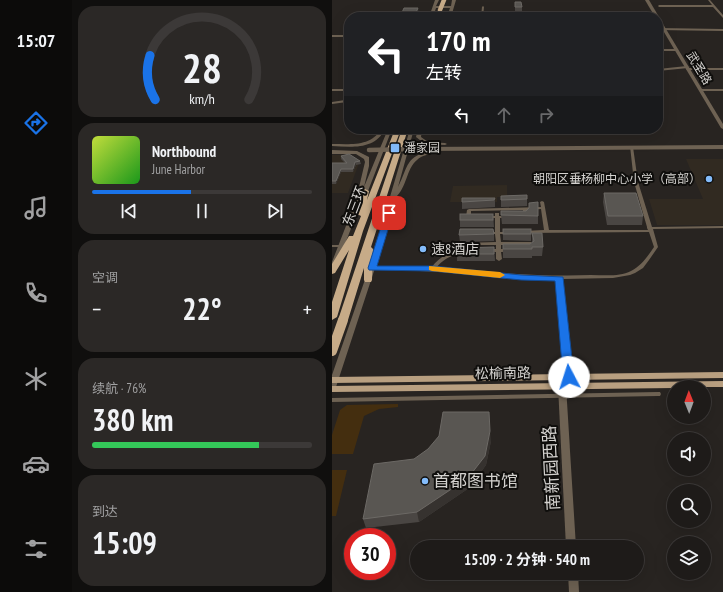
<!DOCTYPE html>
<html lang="zh">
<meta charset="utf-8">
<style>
:root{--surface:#1e1b19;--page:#2b2826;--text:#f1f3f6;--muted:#a1a1a2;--line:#3c3938;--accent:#1a73e8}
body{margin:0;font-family:"PT Sans Narrow","Noto Sans SC",sans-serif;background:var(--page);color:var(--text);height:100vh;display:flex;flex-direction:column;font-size:15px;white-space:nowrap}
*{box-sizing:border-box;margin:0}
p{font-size:13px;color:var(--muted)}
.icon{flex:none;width:22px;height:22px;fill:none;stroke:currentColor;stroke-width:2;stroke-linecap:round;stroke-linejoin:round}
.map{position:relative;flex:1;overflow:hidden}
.panel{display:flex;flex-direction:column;gap:6px;padding:6px;background:#100f0e;width:260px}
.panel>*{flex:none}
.banner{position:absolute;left:12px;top:12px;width:319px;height:122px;border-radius:16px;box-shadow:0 4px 16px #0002,0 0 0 1px var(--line);background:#202124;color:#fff;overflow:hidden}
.needle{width:26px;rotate:359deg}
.fabs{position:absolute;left:335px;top:380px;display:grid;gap:8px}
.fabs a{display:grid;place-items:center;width:44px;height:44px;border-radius:50%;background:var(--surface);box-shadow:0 4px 16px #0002,0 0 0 1px var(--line);font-size:20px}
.speed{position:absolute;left:12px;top:528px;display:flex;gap:8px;font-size:20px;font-weight:700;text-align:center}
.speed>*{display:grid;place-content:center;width:52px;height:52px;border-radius:50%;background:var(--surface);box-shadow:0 4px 16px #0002,0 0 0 1px var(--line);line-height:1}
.speed .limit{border:6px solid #d22;background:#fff;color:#111}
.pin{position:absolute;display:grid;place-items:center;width:34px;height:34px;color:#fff;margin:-17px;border-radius:8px;box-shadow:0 2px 6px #0006}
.me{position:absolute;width:44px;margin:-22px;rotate:355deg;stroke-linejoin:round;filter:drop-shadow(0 0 3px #0008)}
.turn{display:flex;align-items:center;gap:14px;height:84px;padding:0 16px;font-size:18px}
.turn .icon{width:52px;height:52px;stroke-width:2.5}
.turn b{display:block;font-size:28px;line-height:34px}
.lanes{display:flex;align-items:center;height:38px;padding:0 16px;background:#0003;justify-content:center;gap:20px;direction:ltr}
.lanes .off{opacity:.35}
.big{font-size:30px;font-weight:700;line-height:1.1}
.panel .tile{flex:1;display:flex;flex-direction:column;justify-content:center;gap:6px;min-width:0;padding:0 14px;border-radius:16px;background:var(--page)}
.panel .dial{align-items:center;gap:0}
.dial svg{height:104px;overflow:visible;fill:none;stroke:var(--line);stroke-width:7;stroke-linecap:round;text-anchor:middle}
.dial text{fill:var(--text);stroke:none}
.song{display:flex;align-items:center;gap:12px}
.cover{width:48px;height:48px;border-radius:6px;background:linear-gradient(135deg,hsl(70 70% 55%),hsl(120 70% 35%))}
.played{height:4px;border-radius:2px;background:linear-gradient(90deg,var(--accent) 45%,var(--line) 45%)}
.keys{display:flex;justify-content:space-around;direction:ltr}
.heat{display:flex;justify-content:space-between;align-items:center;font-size:22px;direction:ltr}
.charge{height:6px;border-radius:3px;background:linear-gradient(90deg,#34c759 76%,var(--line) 0)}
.trip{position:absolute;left:78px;top:540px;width:234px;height:40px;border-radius:20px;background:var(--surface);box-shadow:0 4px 16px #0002,0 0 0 1px var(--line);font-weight:700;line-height:40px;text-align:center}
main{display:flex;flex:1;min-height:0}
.dock{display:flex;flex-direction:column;width:72px;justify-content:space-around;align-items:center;background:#0c0b0a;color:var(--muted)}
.dock .icon{width:28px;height:28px}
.dock .on{color:var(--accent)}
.dock b{font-size:18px;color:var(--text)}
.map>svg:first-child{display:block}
.built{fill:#312a21}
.green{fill:#442e0f}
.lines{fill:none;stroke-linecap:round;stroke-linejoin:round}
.minor{fill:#6e6253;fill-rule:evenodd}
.tertiary{fill:#6e6253;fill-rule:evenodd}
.primary{fill:#b89f80;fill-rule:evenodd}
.trunk{fill:#c7ab88;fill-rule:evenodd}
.tertiary-bridge{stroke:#6e6253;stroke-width:4.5}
.trunk-bridge-far1{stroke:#c7ab88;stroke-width:4.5}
.trunk-bridge{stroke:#c7ab88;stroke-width:10}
.wall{fill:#4a4643}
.shaded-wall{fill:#36322f}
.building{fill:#595652;stroke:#6c6965}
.route{fill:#1a73e8;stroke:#114b97}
.slow{fill:#f59e0b}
.poi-dot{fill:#84bcfb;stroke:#0f0e0c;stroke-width:1.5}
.labels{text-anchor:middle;stroke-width:4;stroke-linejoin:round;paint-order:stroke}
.far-street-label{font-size:12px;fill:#d4d2cf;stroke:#0f0e0c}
.far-poi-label{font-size:12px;fill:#d4d2cf;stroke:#0f0e0c;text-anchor:start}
.street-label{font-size:14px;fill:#d4d2cf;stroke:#0f0e0c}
.poi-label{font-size:14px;fill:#d4d2cf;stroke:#0f0e0c;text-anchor:start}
.near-street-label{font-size:17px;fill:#d4d2cf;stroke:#0f0e0c}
.near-poi-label{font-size:17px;fill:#d4d2cf;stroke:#0f0e0c;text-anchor:start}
</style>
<main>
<nav class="dock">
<b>15:07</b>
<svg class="icon on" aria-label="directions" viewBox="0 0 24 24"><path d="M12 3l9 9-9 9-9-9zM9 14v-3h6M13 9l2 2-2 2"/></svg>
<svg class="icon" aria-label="music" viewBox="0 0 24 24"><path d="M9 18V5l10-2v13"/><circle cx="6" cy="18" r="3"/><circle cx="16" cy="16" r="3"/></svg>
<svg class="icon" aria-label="phone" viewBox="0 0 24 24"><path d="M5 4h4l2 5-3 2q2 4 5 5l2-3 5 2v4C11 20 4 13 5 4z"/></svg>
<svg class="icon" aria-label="climate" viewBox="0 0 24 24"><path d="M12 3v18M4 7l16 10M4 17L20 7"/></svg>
<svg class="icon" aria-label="car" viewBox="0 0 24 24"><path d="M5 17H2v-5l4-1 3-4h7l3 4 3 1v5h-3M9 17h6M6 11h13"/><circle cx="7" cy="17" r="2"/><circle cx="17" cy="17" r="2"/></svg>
<svg class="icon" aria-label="filters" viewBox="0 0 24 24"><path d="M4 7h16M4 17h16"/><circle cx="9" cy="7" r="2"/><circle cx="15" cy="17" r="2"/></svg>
</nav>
<section class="panel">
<div class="tile dial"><svg viewBox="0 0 100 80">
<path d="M14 69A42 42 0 1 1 86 69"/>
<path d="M14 69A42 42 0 0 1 10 35" stroke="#1a73e8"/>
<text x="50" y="56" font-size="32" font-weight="700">28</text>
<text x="50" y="72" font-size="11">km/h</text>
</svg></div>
<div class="tile">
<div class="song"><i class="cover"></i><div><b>Northbound</b><p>June Harbor</p></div></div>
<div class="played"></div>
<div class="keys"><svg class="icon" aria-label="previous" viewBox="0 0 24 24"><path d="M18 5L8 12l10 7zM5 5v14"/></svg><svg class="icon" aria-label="pause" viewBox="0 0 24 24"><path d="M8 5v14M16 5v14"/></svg><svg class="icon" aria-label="next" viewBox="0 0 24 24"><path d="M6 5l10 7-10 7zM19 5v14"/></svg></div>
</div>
<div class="tile"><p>空调</p>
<div class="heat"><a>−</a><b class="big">22°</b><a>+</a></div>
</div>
<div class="tile"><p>续航 · 76%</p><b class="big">380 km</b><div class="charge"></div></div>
<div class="tile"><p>到达</p><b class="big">15:09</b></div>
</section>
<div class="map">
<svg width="391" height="592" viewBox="0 0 391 592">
<rect width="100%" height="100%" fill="#282421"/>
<g class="built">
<rect x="166" y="11" width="37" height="6"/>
<path d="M0,155h17l10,8 -11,30h-16z"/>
<path d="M354,159h37v66h-66l-8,-26h54z"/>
<path d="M175,185v12h-10v5h-47l3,-16z"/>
</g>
<g class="green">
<path d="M66,404v3l-19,2 -15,7 -11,38h-21v-19l8,-25 7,-5z"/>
<path d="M0,470h15l-11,46h-4z"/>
</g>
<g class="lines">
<g class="minor">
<path d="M376,0h2l13,15v3l-10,-11h-54l-1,-1 1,-1h53z"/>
<path d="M151,6l1,1 -1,10h-2l1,-10z"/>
<rect x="237" y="15" width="2" height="2"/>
<path d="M326,28l65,1v2l-65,-1z"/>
<path d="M326,49h19l1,1 -1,1h-19z"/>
<path d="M355,66l2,1 -1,1 -30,3v-2z"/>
<path d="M356,68h35v2h-36l-1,-1z"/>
<rect x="0" y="89" width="17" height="2"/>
<rect x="368" y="89" width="23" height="2"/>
<path d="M16,95h1v4l-2,3 -15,2v-2l13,-2z"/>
<path d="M298,146l3,1 5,35 14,45 71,-1v2l-70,1 5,18 -9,13 -6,8 -8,5 -5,2 -17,3 -50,1 9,98 -1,2h-4l-1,-2 -9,-98c-62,-1 -123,-10 -185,-9l-3,-2 3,-2h27l32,2c8,-11 19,-17 32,-18l1,-7 32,-1 -1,-8h-7l-2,-1 2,-1h7v-14h-8l-2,-1 2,-1h8v-3h4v3h9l2,1 -2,1h-8v14h9l2,1 -2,1h-9l1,8h30l1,8 -1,1 -30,1 1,7 -3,2 -3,-2v-7c-21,0 -45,-3 -60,16 52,4 103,9 155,7 13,0 28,2 40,-4 10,-5 17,-15 23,-24l-5,-15 -127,1v-1l2,-1 20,-1 -3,-21 -14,1v7l-2,1h-4v-1l2,-1v-6l-52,1v5h3v2h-6l-2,-1 1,-7 2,-1 72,-2 -1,-5 2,-1 2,1 5,28h99l-1,-2v-1l-13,-45zM136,245h28v4h-27zM169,245h26l-1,4h-25z"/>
<path d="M0,245h8l2,1 -2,1h-8z"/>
<path d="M326,392h2l1,2 -1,2h-2l-326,6v-4z"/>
</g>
<g class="tertiary">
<path d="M103,0h4l-3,6h15l1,-6h4l-5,17h-4l3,-9h-14l-3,9h-4z"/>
<path d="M313,0h4l10,17 -1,1 -3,-1z"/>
<path d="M326,18l2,1 63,105v5l-2,-1 -63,-106z"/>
<rect x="0" y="35" width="17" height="2"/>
<path d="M49,129h4c-10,21 -33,18 -53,17v-2c18,0 39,3 49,-15z"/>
<path d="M56,129h4l-24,62 -6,9 -27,70 -3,2v-10l24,-62 9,-38 -1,-3 -8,-5h-24v-4l25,1 12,6v9l-5,21z"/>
<path d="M78,129h4l-16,58c11,-22 7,-30 34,-37l3,2c-6,3 -13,3 -18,8 -11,9 -10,28 -22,38l-20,70 -39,119 -1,2 -3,1v-15l37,-107z"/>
<path d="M86,129h4l-1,8 7,5 17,1 2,1 -2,1 -20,-1 -9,-7z"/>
<path d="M391,145v4l-309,2 -3,-2 3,-2z"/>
<path d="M230,383l3,1 1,2 10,161h-10l-8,-161 1,-2z"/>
<path d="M236,573h10l1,19h-10z"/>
</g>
<g class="primary">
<path d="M391,372v6l-391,5v-6z"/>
<path d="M391,381v6h-49v1l-342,4v-6z"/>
</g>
<g class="trunk">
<path d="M107,9l3,1 -2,7h-4z"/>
<path d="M63,129h6l-38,102 -26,86 -5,3v-18l17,-52 -14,23 -3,1v-10l17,-28h4l8,-20 -4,-2 4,-23 4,-2 4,2 -2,9z"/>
<path d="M70,129h6l-24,76 6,-8h6l1,2 -17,20 -9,28 2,2 -1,31 -1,2h-6l-1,-2v-12l-16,52 -2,2h-6l-2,-2z"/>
</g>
<path class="tertiary-bridge" d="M37,150l45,-1"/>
<path class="trunk-bridge-far1" d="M108,10l4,-10"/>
<path class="trunk-bridge" d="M0,351l11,-31"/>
</g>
<g class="wall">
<path d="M183,2l7,5v9h-7z"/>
<path d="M9,156l19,5 1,3 -5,1 -3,7h-12l-5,12h-4v-21h13l-4,-4z"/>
<path d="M272,193l39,23 -1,9h-35l-4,-23z"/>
<path d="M195,195v11l-26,1v-11z"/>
<path d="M163,198v9l-33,2v-7z"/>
<path d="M206,202v22h-36l-1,-9 25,-4z"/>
<path d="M161,214l1,13h-34v-7z"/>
<path d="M171,229h28v12l-28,-1z"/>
<path d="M200,233l11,14 -1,9h-10v2h-29v-14h27l2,-2z"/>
<path d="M162,234v7l-34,1 -1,-7z"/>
<path d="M162,247l1,14h-38v-7z"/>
<path d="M159,441l-5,24 -17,23 -50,34 -53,6 -3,-9 51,-60z"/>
</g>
<g class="shaded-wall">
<path d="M86,8l1,6 -2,3h-3z"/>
<path d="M23,162l1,3 -3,7v-3z"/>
<path d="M9,169v3l-5,12v-3z"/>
<path d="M158,431l1,10 -5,24 -17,23 -50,34 -2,-10z"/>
</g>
<g class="building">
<path d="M183,2h6l1,5h-7z"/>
<path d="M72,8h14l-4,9h-14z"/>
<path d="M17,154l11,7 -5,1 -2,7h-12l-5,12h-4v-18h15l-6,-7z"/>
<path d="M272,193h32l7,23h-35z"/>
<path d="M195,195v4l-26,1v-4z"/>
<path d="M130,198h33l-1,2 -32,2z"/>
<path d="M206,202v14l-37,-1v-4h25l3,-3v-5z"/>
<rect x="128" y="214" width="33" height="6"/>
<path d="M128,229h33l1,5 -35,1z"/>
<rect x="171" y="229" width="28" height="5"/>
<path d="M200,233h10l1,14h-11v2h-29v-5h27l4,-3z"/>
<path d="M162,247v7h-37l1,-5 5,-1z"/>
<path d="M111,412h46l1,19 -5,25 -17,22 -51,34 -54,7 11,-55 40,-5 14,-10 11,-13z"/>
</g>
<path class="route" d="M54,211l7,2 -16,53h56l88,9 42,2 11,100 -2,3h-7l-2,-3 -8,-96 -34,-1 -88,-9 -64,-1 -1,-2z"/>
<path class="slow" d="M97,266l71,6 5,3 -5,3 -68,-7 -3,-1z"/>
<g class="poi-dot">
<rect x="58" y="143" width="10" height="10" rx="2"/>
<circle cx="377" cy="179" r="4"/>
<circle cx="91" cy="249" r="4"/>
<circle cx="93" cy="481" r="4"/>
</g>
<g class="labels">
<g class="far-street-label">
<text transform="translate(367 68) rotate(59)" y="4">武圣路</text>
</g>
<g class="far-poi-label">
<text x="72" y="152">潘家园</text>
<text x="369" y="183" text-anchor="end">朝阳区垂杨柳中心小学（高部）</text>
</g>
<g class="street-label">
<text transform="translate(22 206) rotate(-69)" y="5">东三环</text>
<text transform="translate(171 373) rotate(-1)" y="5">松榆南路</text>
</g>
<g class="poi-label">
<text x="99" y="254">速8酒店</text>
</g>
<g class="near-street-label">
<text transform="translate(219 468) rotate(-93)" y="6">南新园西路</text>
</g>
<g class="near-poi-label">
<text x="101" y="487">首都图书馆</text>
</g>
</g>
</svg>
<div class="fabs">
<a><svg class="needle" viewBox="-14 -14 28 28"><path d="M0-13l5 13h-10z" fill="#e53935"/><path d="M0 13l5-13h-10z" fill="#a1a1a2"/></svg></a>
<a><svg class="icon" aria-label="sound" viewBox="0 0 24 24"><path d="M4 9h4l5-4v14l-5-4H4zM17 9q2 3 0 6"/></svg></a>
<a><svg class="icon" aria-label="search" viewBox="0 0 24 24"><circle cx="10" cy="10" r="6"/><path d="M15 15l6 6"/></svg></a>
<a><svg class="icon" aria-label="layers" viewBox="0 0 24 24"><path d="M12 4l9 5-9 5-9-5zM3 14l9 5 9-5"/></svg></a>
</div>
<div class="speed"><div class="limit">30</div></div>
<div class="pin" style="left:57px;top:213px;background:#d93025"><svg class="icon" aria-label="arrive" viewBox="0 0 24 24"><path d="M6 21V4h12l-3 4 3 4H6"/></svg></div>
<svg class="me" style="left:237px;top:377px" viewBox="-20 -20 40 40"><circle r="19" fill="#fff"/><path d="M0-13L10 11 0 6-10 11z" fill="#1a73e8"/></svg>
<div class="trip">15:09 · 2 分钟 · 540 m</div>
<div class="banner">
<div class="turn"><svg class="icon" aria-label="left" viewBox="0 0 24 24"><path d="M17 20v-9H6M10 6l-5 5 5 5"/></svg><div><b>170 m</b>左转</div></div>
<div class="lanes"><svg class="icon" aria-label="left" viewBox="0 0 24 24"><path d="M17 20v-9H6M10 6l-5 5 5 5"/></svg><svg class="icon off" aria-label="ahead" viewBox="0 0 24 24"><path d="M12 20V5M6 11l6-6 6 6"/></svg><svg class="icon off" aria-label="right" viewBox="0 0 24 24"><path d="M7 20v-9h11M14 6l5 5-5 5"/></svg></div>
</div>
</div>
</main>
